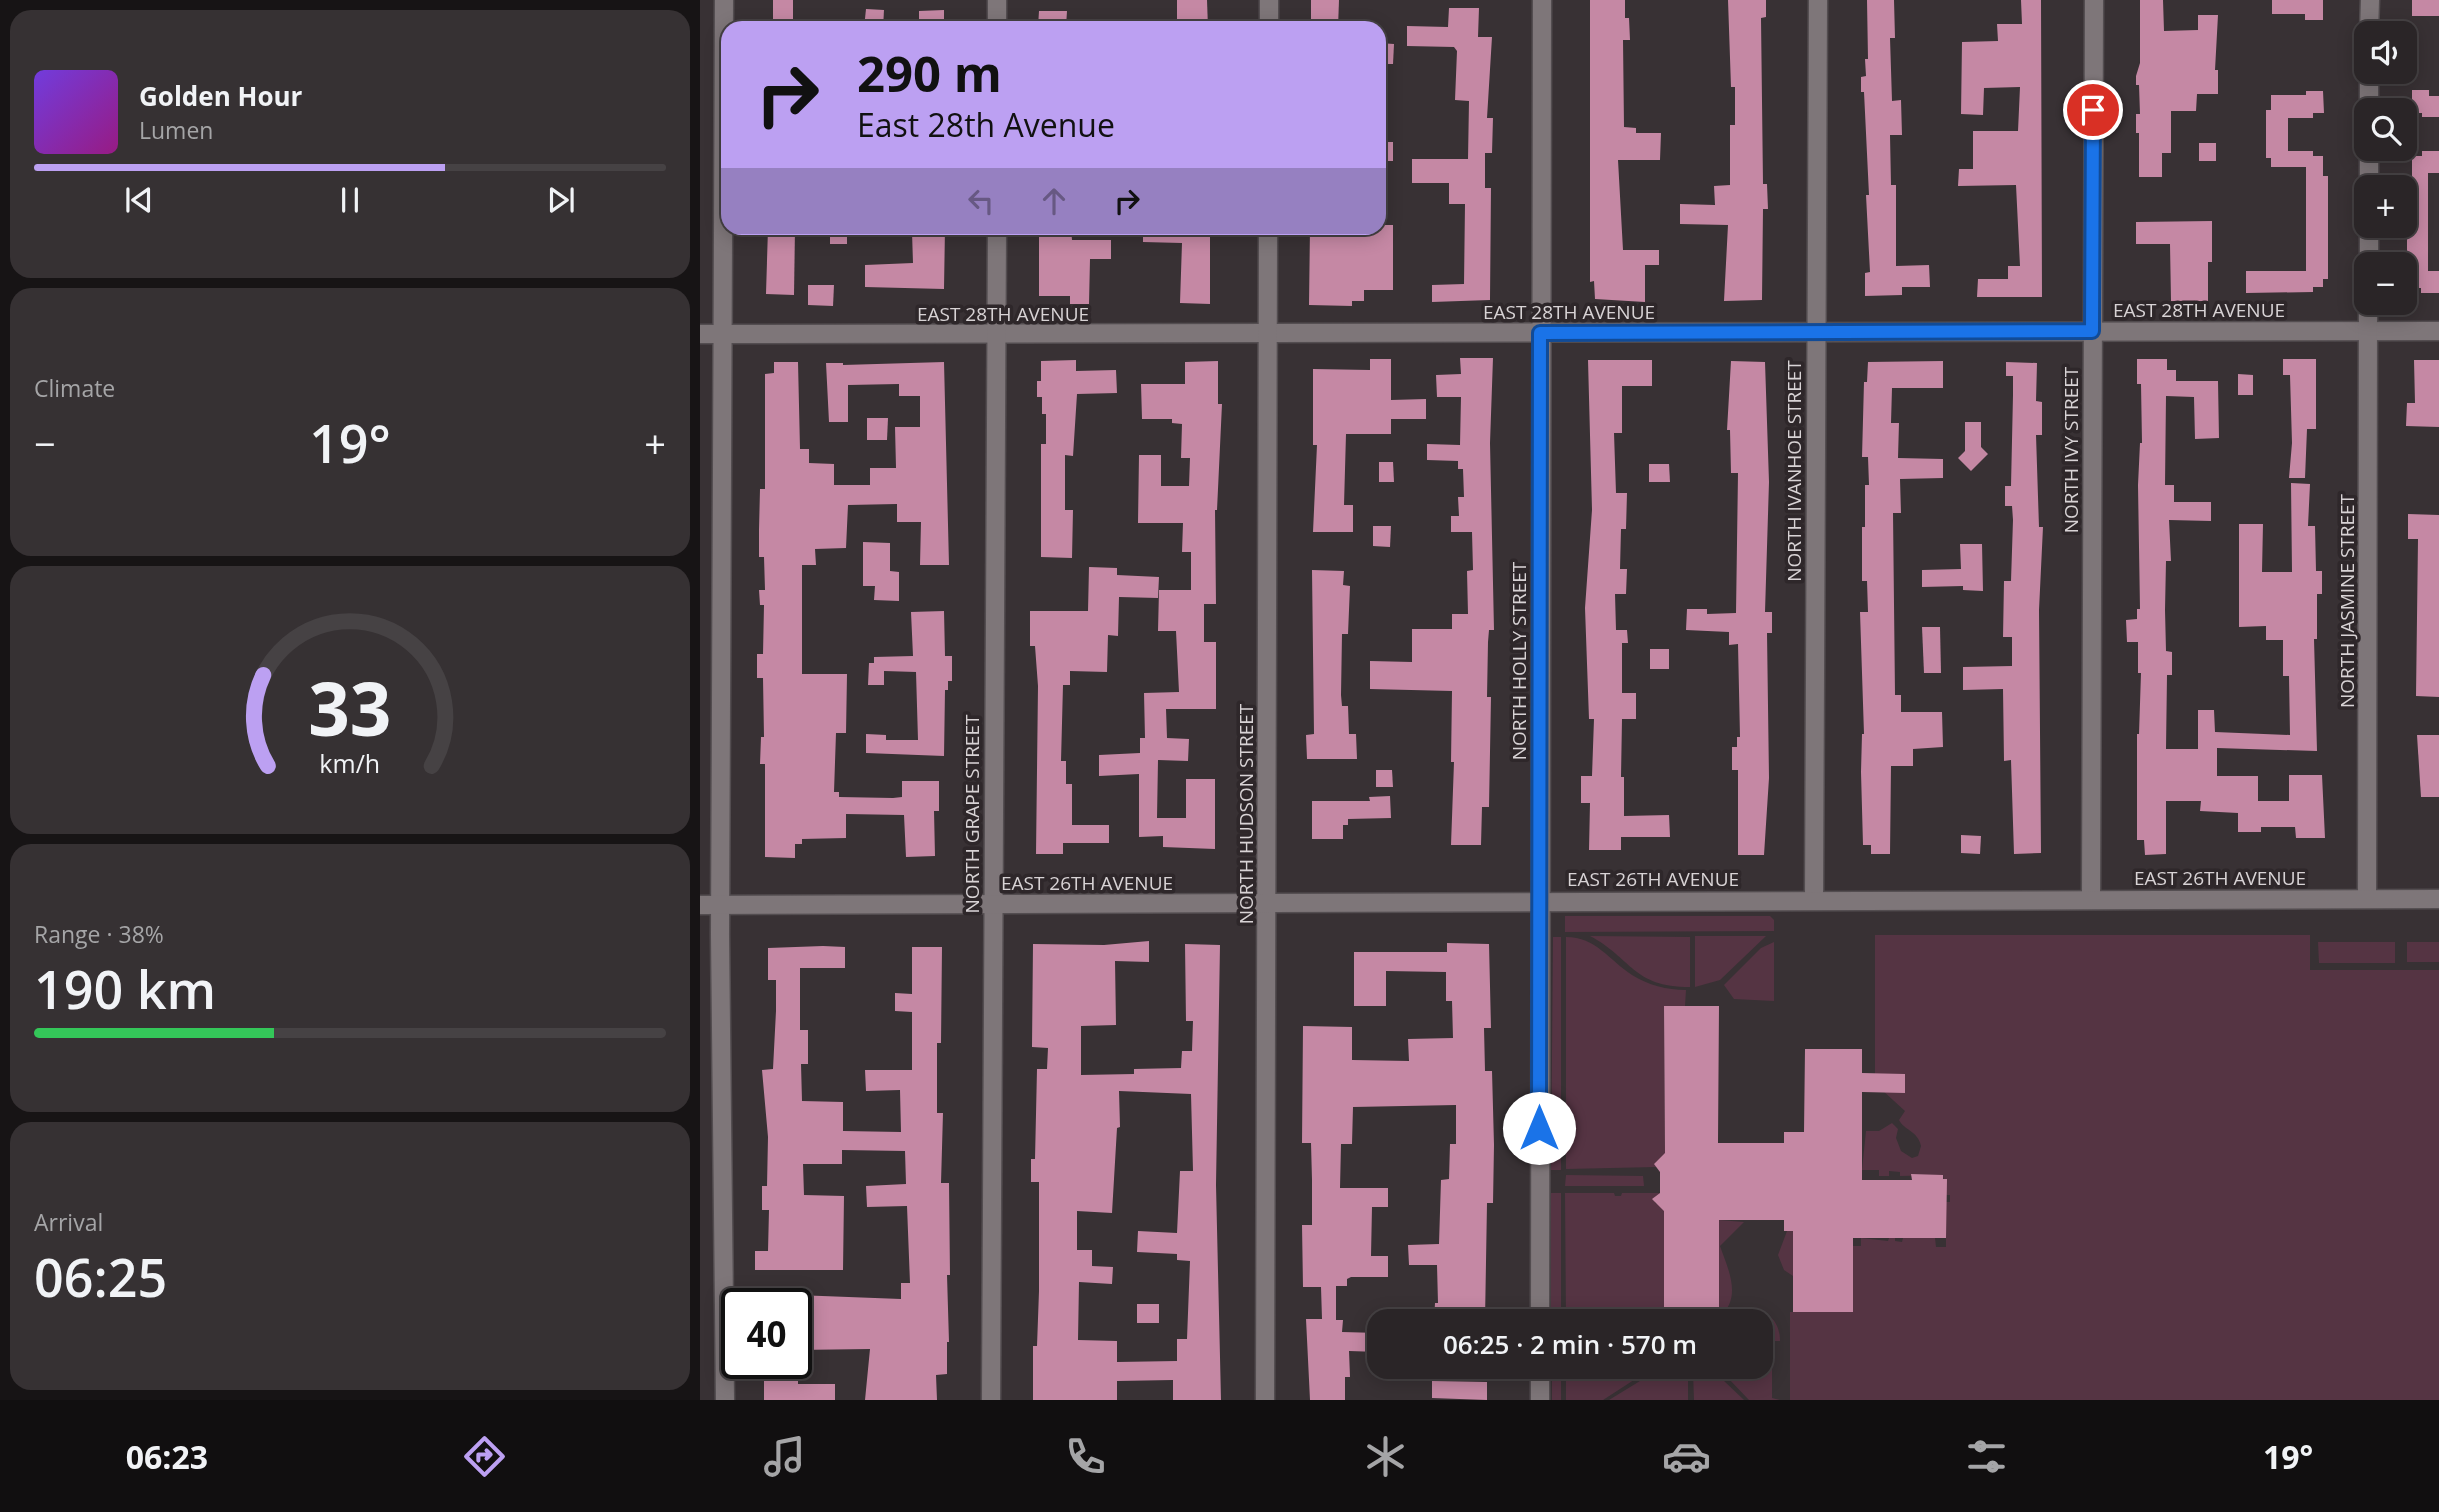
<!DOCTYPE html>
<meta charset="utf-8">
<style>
:root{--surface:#2a2527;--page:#363133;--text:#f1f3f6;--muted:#a5a5a7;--line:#464244;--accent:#bca0f2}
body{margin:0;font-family:"Open Sans",sans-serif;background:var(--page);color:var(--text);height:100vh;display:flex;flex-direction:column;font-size:26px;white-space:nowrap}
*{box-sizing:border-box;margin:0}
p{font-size:23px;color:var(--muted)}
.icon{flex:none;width:38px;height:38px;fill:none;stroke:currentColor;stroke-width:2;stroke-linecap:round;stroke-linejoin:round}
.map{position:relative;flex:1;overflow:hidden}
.panel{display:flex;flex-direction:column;gap:10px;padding:10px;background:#171415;width:700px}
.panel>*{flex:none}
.banner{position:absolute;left:21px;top:21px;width:665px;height:214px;border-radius:21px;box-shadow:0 4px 18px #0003,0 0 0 2px var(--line);background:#bca0f2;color:#111;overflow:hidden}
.controls{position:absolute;left:1654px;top:21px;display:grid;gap:14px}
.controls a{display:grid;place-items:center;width:63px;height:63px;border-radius:14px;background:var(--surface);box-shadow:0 4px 18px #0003,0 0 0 2px var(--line);font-size:35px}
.speed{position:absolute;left:21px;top:1288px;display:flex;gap:14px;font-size:35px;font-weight:700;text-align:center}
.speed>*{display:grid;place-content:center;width:91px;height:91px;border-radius:50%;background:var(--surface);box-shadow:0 4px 18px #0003,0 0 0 2px var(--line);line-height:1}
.speed .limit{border:4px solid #111;border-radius:10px;background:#fff;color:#111}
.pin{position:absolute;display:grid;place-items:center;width:60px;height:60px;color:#fff;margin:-30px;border:4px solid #fff;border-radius:50%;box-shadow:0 2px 7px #0007}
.me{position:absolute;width:77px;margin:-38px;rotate:0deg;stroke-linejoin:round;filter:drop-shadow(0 0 5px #0008)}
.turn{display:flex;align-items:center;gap:24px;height:147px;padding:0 21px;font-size:32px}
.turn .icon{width:91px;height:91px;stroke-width:2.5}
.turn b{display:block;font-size:49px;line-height:60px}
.lanes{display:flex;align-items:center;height:66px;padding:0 21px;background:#0003;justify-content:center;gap:35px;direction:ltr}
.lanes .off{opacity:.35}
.big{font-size:52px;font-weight:600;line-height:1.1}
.panel .tile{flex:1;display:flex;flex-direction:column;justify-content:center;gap:10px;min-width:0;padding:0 24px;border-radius:21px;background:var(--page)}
.panel .dial{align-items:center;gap:0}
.dial svg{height:182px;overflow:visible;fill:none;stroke:var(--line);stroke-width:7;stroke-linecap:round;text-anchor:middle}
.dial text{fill:var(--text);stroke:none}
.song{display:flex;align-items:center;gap:21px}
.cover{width:84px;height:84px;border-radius:10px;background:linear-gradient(135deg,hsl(260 70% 55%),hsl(310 70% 35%))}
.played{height:7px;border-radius:4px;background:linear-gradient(90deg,var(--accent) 65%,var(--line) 65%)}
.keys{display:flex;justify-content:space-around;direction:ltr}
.heat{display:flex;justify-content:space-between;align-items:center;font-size:38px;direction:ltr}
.charge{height:10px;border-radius:5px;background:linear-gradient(90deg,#34c759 38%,var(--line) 0)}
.trip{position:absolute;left:667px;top:1309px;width:406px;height:70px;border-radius:21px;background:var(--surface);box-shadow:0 4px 18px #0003,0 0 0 2px var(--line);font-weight:600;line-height:70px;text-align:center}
.tab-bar{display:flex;height:112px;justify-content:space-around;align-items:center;background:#110f10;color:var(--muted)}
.tab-bar .icon{width:49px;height:49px}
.tab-bar .current{color:var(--accent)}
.tab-bar b{font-size:32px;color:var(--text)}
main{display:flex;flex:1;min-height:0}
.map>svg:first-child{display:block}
.green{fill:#553443}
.building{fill:#c588a4;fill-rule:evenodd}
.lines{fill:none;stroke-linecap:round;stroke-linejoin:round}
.minor-casing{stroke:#534d50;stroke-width:21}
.tertiary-casing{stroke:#534d50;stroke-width:21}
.minor{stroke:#7e7679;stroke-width:18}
.tertiary{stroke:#7e7679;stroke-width:18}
.route-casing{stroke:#114b97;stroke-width:18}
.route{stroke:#1a73e8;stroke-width:12}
.labels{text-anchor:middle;stroke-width:7;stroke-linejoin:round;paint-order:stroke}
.street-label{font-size:19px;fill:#d8d3d5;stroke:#2e272a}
</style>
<main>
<section class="panel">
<div class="tile">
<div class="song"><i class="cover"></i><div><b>Golden Hour</b><p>Lumen</p></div></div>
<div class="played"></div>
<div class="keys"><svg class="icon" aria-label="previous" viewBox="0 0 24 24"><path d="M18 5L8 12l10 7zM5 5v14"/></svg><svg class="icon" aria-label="pause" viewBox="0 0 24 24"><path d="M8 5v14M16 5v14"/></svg><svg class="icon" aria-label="next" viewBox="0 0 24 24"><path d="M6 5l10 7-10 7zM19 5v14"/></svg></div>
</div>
<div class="tile"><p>Climate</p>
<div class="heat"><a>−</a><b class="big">19°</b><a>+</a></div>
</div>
<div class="tile dial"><svg viewBox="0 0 100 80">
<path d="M14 69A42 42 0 1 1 86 69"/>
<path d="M14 69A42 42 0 0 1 12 29" stroke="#bca0f2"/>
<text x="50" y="56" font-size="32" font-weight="700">33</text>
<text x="50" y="72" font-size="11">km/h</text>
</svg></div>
<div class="tile"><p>Range · 38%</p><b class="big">190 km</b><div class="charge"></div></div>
<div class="tile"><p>Arrival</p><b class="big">06:25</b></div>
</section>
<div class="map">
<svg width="1739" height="1400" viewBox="0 0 1739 1400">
<rect width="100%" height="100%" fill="#383134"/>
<g class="green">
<path d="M865,916h205l4,4v11l-209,1z"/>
<path d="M1175,935h435v35h129v430h-649v-88h63v-66h8v-8l27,3 1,-3h6v3l7,1 1,-4h32l1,9h10v-45h4v-7h-4l-3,-20 -43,1v-4l-11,-1v5h-10v-6h-17l4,-39h13l13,-8 6,6 -2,9 5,13 11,7 6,-2 3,-10c-3,-15 -16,-15 -22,-26l6,-9 -23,-21 -7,-15z"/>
<path d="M890,936l100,1v50c-58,0 -58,-29 -100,-51z"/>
<path d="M995,936h71l-46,44 -25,7z"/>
<path d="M853,937h8v233h-10z"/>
<path d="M866,937c30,0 43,23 66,38 16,10 35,15 54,15l-1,16 -21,1 1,150 -9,5v5l-90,2z"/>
<path d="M1074,942v59l-40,-2 -10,-14 37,-37z"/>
<path d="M1618,942h77v21h-76z"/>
<rect x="1707" y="942" width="32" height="20"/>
<path d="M866,1175l77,1 1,10h-79z"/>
<rect x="851" y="1193" width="10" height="128"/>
<path d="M865,1193h49l1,3h6l1,-3h38l-5,4v6l9,3v115h-98z"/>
<path d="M1019,1220l25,2 -24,24c8,23 23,52 -1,71z"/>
<path d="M1087,1231h6v45l-9,-6 -6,-15z"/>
<path d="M1047,1308c20,2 33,12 33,33h-8v57l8,2h-31l-21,-22 -22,-9 54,-2v-46h-38l12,-10z"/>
<rect x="852" y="1367" width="9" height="33"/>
<path d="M866,1367h118l-44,9 -37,24h-37z"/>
<path d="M975,1372h13v28h-79l31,-19z"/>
<path d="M993,1372l30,8 21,20h-50z"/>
</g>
<g class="building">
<rect x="73" y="0" width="20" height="28"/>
<path d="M477,0h30l1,28h-31z"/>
<path d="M611,0h28l-1,28h-27z"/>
<path d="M890,0h35v18h4l1,22h-7l1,87 12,1v5h25l-1,27h-42l5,90h36v15h-14v37l-50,-3 -1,-18 -4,1z"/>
<path d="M1028,0h38v17l-5,1 2,166h4l1,25h-5l-1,91 -38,1 4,-76 -48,-1v-20l35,1 -1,-19 16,-1v-60h5v-38h-4z"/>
<path d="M1167,0h27l1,38h-5l2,63 9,-1 1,35h-12l1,50h5v81l33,-1 1,22h-28v8l-37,1v-23l5,-1 -4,-77h3l-5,-103h-3v-15l5,-1 -1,-17h3z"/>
<path d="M1321,0h20l1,297h-65l1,-18h30v-13h12l-4,-81 -58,1 1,-17h14v-38h45l2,-44 -36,1 -1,27 -22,-1 1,-72 36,-1 -1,-17h25z"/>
<path d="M1440,0h23l1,31 34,-1v-15h20l-3,55h3v24h-21l-1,17h-25v42h-9v24h-23v-44h-3v-19h4l-1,-29h-3v-9l4,-13z"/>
<path d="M1572,0h51v20h-18v-6h-33z"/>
<rect x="1712" y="0" width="27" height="16"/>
<path d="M749,8h30l-1,29h14l-5,81h6l-1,35h-7v35h6l-1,112 -58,2v-17l32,-1 1,-80h-16v-21h-37v-24h56l1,-58 -14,-1 2,-49 -3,-4 -47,-1v-20l41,1z"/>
<path d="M166,9l18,1 -1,18h-19z"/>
<path d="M244,10v18h-25v-17z"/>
<path d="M339,11h28l-1,17h-28z"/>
<path d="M679,43l15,1 -1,20h-14z"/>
<path d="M1712,90h17v6h10v21h-17v-4h-10z"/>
<path d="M1606,91h17l1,22h-11v5h-25v33h25v5h10v20h5v103h-5v8h-10v5l-67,1v-22h60v-104h-35v-9h-5v-48h5v-15h35z"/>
<rect x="679" y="142" width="14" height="19"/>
<rect x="1499" y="143" width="17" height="18"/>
<path d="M1722,151h17v22h-11v98h11v22h-18v-5h-9v-18h-5v-94h5v-20h10z"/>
<path d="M1512,221v41h-4v39h-37l-1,-57h-34v-22z"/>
<path d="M679,225h14v65h-29v11h-12v5l-43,-1 1,-77z"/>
<path d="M68,228h27l-1,67 -28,-1z"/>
<rect x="130" y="228" width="17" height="16"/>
<path d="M221,228h24l-1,61 -79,-2v-22l48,-2 -1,-31h9z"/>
<path d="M339,228h32l1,12h39v19h-21l-1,45h-19v-8h-31z"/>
<path d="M443,228h67v76l-30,-1 2,-60 -39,-1z"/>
<path d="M108,285h26l-1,21 -25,-1z"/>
<path d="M760,358h33l-3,85 4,187h-5l-1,12 -1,55h4l-2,110h-7l-1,38h-30l3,-83h-3l1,-71 -82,-2v-28l42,1v-33h40v-15h16l-1,-43 6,-1 -1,-38h-21v-16h8l-1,-19h6l-1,-28h-5v-8l-31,-1v-16l33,1 1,-48h-24l-1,-22 25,-1z"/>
<path d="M670,359h21v41l35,-1v20h-35v15h-45l-2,71h9v27h-40l4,-87h-4v-76l57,1z"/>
<path d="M1437,359h30v11h9v11h42l1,57 -24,1 -1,-42 -28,-1 -1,89h9v17h37v19l-42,-1 2,41h-5l-1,49 1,41 6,1v23h-5l-1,74h32v-39h16l1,22 75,3 -1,-59h-6v-36h-17v-14l-27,1v-103h24l-1,48h30l-1,-89 19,1 -2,42h7l1,45h6v23h-5v45h-3l3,112 -100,-3v28h41v25h31v-26h33l3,63h-29l-1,-11h-34v5h-23v-19l-38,-2 1,-10h-35v53l-21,1 -1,-15h-7v-106h2l2,-61h-3v-31h-11l-1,-22 11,-1v-10h3l-2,-124 2,-42h2l-1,-59h-4z"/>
<path d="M1583,359h33v70h-9l-2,49h-16l3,-35 -2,-68h-7z"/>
<path d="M376,360v11l40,-1 1,23 -40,1 -4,62 -8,-1v55h8l-1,48 -31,-1v-113h5v-30h-4v-17h-5v-16h4v-20z"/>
<path d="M888,360h64v26h-30v47h-8l2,60h11l-1,36h-5l-1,40h7l-1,25h-11l1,36h11l1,13h-6v50h14v26h-14l-1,58h3v39l45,-1 1,22h-49v13h-32l1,-47h-9v-27h11l2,-57h-5l-4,-111 7,-98z"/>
<path d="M1714,360h25v67l-33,-1 1,-23h8z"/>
<path d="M518,361v43h4l-5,106h-2l1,94h-12v38h12v67h-50l1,29 22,1 -1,22 -30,-1 -1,58h29v-39h29v70l-52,-2v-11l-24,1v-63l-40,2v-21l41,-2v-15h5l-1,-45 35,-1 -3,-61h-18l1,-41h32v-38h-9l1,-29h-45l1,-68h22v31h28l1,-28h-9l1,-34 -10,-1v-4h-30l-1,-35h44v-22z"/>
<path d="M1031,361l34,1 4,120 -4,130h7v21h-5l2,145 -5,77h-26v-85h-6v-23h5v-10h3l-2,-93 -9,1v-13l-43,-2 1,-21h20v5l29,-1 2,-140h-7l-1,-43h-3z"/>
<path d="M1243,361v27h-51l-1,35h8l-1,35 45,1v19l-43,1 1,34h-8l2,182h6v17h41l1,35 -30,2v17h-22l-1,88h-19v-9h-8l-2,-73 1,-38h2l-4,-122h8l-1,-31h-5v-54h3v-42h4l-1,-28h-6l2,-75h3l1,-20z"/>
<path d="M74,362h24l2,87h9v14l25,1v21h36v-17h26l-1,-41h25v-31h-21v-12l-51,1v37h-19l-3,-59h17v2l101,-3 5,203h-29l1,-43h-24v-18l-49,1 -2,43 -31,1 1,16h-14v109h45l-1,59h-10l-2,59h5v5l54,1 9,-1v-16h37v30h-5l1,45 -29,1 -2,-42 -58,-1v24l-44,1v5h-7v14l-30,-1v-93h-5l1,-27h3l-1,-59h-6v-24h6l1,-49h-4l-1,-15h6l-1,-33h-5v-27l1,-41h5v-115l9,-1z"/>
<path d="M1306,362l31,1 -1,38 6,1v33h-6l3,92h4l-4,83 2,243 -27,1 -3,-94 -7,1 -1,-72 -40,1v-23l49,-1v-29h-9l1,-56h7l2,-61 -1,-14h-7v-20h6l2,-91v-19h-7z"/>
<path d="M1538,374l15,1v20h-15z"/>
<path d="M167,418h21l-1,22h-20z"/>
<path d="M1265,422h16v25l7,7 -17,17 -13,-13 7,-7z"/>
<path d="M679,462h14l1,20h-15z"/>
<path d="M949,464h20l1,18h-21z"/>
<path d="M1708,514l31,1v182l-23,-1 2,-157h-10z"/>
<path d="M673,526h18l-1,21 -17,-1z"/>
<path d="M163,542l27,1v28l9,1v29l-25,-1 1,-14h-12z"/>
<path d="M1260,544h22l1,47 -20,-1v-4l-41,1v-17l39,-1z"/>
<path d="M389,567l28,1v7l42,2 -1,21 -39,-1 -1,39 -10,-1 -1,37 -37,-1v14h-7l-2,76h5v23h6v41h37v18h-46v11h-27l2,-168 -3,-40h-5v-35h58z"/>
<path d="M612,570l32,1 -1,14 7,1 -2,48h-6l-1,61 1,11h6l1,28h7l1,25h-50l-1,-24 8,-1z"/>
<path d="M244,611l1,45h7v25h-4v9h-3l-1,66 -78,-3v-19l20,1v5h32l-2,-68 -32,-1v14h-16l1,-22h5v-6l39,-1 -2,-44z"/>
<path d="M1222,627h18l1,46h-17z"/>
<rect x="950" y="649" width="19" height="20"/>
<path d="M1717,735h22v62h-18z"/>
<path d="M676,770h16l1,17h-17z"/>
<path d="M690,796l1,22 -43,1v6h-5v14h-31v-38h58l-1,-4z"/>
<path d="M1261,835l20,1 -1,18 -19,-1z"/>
<path d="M449,941v21l-34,-1 1,64 -35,1v49l53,-1v-5l47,-1 1,-17h10l1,-30h-7l-1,-77 35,1 -4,240 5,215h-48v-20l-56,1v19h-84v-54h4l2,-55v-109h-8v-23h4l2,-90h10l1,-21 -16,-1 1,-103 71,1zM419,1091l72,3 2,77h-13l-3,62 -39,-2 -1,21 40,2v6l13,1 -3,78h-10v22l-60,1v-21l-39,-1 1,-58 33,2 1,-17 -21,-1v-16h-15v-39l35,2 5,-85 3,-1z"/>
<path d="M747,943l42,1 2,84h-7l1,43h7l2,74 -1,58h-6l-2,118h-51l1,-18h3l-1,-38h-28l-1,-20 31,-1 2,-64 8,-1 1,-35h6v-39l-103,2 -1,37h-11l-1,44h48v19h-16l-1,49h17v21h-37l-4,2v7h-11v34h7l-1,12 37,1v19l-30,-1 1,26h-5v23h-35l-4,-81h16l-1,-32h-18l-1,-62h10v-45l-1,-37h-9l1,-117 49,1v33l57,1 -1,-22 45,-1 -1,-37h-6v-29l-60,-1v35h-32v-54h93z"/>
<path d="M123,946l22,1v21h-45v62h8v34h-7l1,37 41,1v29l58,1 -1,-42 -34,1 -1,-21h47v-58l-17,-1v-18l17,1v-47h30l-1,96h-4v70h6l-2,70h8l1,92h-3l2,67h-2v32l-11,1 1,25h-72l5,-51 -74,1v-55l105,4v-16h9l-3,-77 -40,1 -1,-21 40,-2 -1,-33 -63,-1v14h-39l1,31 40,1 -1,74h-88v-19h13l1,-41h-7v-24h5l1,-49 -6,-67 11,-1 3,-58v-31h-8v-32z"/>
<path d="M964,1006h55l-1,137h66v-11h20l1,-83h57v24l43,1v19l-43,-1v88h50l-1,-6 32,1v4h4l-1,59h-93v74h-60v-81h-9v-11h-65v101h-55v-110l-12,-12 8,-6v-21l-6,-8 11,-11z"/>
<rect x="437" y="1304" width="22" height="19"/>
<path d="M64,1363h34v21h37v16h-71z"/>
<path d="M732,1381l55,1v18l-55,-2z"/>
</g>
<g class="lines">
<g class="minor-casing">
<g id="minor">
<path d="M24,0l-4,935 5,465"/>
<path d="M297,28v-28"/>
<path d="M569,28v-28"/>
<path d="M1669,33l1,-33"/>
<path d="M1669,110v-38"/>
<path d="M1669,187v-38"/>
<path d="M1669,264v-38"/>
<path d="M0,334l1739,-3"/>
<path d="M1667,898l1,-595"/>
<path d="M1391,899l3,-899"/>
<path d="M1114,900l4,-900"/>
<path d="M291,1400l6,-1172"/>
<path d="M565,1400l3,-1172"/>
</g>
</g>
<g class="tertiary-casing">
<g id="tertiary">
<path d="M0,905l1739,-6"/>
<path d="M840,1321l2,-1321"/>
<path d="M840,1367v33"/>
</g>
</g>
<use href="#minor" class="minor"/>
<use href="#tertiary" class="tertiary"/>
</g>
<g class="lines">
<g class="route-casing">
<path id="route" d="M839,1128l1,-795 552,-2 1,-221"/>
</g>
<use href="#route" class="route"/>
</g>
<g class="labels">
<g class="street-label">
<text x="1499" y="317">EAST 28TH AVENUE</text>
<text x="869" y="319">EAST 28TH AVENUE</text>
<text x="303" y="321">EAST 28TH AVENUE</text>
<text transform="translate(1371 450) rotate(-90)" y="7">NORTH IVY STREET</text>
<text transform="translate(1094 471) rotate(-90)" y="7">NORTH IVANHOE STREET</text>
<text transform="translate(1647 601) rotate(-90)" y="7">NORTH JASMINE STREET</text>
<text transform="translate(819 661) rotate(-90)" y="7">NORTH HOLLY STREET</text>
<text transform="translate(272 814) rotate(-90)" y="7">NORTH GRAPE STREET</text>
<text transform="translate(546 814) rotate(-90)" y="7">NORTH HUDSON STREET</text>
<text x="1520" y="885">EAST 26TH AVENUE</text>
<text x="953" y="886">EAST 26TH AVENUE</text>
<text x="387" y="890">EAST 26TH AVENUE</text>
</g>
</g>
</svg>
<div class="controls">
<a><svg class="icon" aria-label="sound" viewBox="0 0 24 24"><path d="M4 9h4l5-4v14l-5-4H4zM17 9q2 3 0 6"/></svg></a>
<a><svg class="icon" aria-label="search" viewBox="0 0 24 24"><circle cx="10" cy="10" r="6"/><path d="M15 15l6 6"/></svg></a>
<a>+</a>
<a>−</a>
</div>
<div class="speed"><div class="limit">40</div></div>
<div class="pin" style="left:1393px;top:110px;background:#d93025"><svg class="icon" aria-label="arrive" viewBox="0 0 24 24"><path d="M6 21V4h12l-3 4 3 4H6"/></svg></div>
<svg class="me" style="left:839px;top:1128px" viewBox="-20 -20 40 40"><circle r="19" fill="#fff"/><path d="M0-13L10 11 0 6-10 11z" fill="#1a73e8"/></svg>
<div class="trip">06:25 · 2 min · 570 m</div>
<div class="banner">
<div class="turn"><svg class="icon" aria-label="right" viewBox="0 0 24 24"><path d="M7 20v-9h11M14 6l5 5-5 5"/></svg><div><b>290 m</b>East 28th Avenue</div></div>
<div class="lanes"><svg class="icon off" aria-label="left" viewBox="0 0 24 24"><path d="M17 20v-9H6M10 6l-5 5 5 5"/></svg><svg class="icon off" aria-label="ahead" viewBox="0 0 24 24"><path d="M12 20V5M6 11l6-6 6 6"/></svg><svg class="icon" aria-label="right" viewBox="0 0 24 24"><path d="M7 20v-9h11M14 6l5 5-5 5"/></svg></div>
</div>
</div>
</main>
<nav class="tab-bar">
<b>06:23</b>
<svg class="icon current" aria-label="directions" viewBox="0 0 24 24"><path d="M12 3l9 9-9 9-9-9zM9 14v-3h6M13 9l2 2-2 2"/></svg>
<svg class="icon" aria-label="music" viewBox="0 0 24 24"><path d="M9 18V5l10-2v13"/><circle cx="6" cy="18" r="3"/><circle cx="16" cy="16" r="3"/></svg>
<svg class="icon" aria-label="phone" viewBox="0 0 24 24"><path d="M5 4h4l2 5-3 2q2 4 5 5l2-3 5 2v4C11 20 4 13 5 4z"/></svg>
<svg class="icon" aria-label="climate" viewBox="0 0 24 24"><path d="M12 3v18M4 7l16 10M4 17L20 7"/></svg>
<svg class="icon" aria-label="car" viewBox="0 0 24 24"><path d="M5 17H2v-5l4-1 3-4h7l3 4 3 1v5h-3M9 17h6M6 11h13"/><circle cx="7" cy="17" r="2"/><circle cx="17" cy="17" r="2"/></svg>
<svg class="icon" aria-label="filters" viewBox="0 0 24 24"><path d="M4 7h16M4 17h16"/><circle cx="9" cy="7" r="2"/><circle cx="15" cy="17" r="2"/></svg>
<b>19°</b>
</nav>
